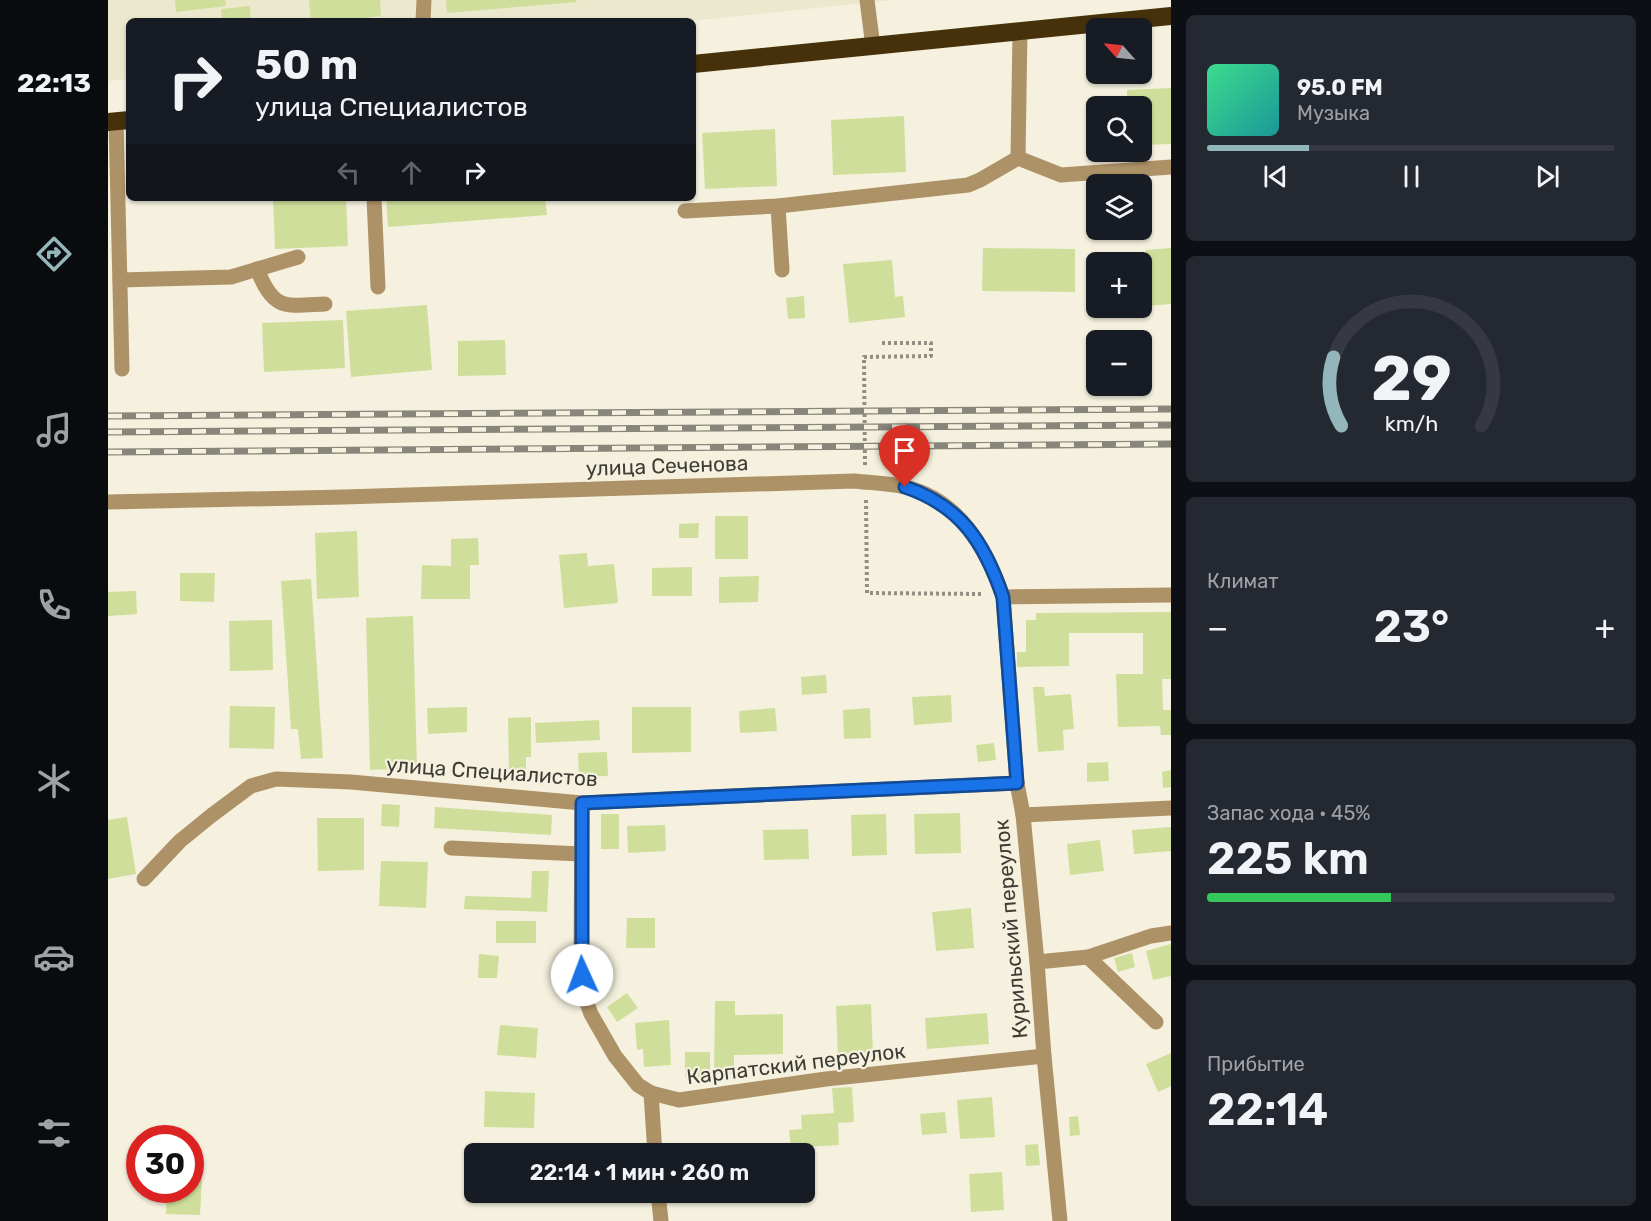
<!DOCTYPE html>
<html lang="ru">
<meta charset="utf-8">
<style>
:root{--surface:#171b24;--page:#242831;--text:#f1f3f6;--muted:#9ea1a6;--line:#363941;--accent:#93b6bb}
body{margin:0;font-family:Rubik,sans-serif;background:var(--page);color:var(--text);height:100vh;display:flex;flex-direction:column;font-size:22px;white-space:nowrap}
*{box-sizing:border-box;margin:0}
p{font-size:20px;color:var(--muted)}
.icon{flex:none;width:33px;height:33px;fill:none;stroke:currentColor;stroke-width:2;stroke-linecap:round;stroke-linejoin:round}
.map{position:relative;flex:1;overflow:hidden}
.details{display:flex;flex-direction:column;gap:15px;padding:15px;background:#0d0f14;width:480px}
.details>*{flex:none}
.hud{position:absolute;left:18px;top:18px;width:570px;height:183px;border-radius:9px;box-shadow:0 2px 4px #0004;background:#171b24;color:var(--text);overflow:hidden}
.needle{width:39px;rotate:297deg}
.fabs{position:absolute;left:978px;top:18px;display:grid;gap:12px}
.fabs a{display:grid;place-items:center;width:66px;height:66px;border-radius:9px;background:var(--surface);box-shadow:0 2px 4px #0004;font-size:30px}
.speed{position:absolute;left:18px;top:1125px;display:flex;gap:12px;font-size:30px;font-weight:700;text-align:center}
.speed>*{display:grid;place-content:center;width:78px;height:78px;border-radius:50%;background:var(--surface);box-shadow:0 2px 4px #0004;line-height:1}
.speed .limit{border:9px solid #d22;background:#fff;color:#111}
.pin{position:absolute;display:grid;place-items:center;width:51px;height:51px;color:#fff;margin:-62px -26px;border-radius:50% 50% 50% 0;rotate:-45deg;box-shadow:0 0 6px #0007}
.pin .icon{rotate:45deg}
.me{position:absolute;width:66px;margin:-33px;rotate:358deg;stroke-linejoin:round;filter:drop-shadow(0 0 4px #0008)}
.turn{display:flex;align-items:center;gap:21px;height:126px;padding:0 30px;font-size:27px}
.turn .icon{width:78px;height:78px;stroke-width:2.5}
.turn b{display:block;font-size:42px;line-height:51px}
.lanes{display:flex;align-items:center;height:57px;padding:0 30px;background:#0003;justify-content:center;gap:30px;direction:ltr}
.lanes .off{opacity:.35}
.big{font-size:45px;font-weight:600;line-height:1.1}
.details .widget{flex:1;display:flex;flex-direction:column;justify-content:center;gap:9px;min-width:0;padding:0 21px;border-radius:9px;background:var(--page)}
.details .dial{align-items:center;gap:0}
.dial svg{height:156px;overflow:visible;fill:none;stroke:var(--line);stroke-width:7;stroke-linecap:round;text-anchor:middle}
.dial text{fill:var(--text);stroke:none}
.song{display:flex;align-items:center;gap:18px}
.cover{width:72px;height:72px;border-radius:9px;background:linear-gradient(135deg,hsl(150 70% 55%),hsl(180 70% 35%))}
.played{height:6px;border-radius:3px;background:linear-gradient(90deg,var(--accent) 25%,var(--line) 25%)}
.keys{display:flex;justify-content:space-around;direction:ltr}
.heat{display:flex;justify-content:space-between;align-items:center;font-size:33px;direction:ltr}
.charge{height:9px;border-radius:4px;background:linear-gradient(90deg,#34c759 45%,var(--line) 0)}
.trip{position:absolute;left:356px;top:1143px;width:351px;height:60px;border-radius:9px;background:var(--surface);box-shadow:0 2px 4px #0004;font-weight:600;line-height:60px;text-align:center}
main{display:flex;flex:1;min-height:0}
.tabs{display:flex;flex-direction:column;width:108px;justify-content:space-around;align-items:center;background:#090b0e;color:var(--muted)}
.tabs .icon{width:42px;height:42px}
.tabs .selected{color:var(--accent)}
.tabs b{font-size:27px;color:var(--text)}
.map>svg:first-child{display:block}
.built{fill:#ece8cd}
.building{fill:#cfdf9b}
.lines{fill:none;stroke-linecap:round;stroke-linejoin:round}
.path{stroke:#918f82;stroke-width:4;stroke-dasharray:3 3;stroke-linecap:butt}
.minor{stroke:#ae9267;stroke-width:15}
.highway{stroke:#46310b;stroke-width:18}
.rail-casing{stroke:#88867a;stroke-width:7}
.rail{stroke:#f5f1de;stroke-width:4.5;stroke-dasharray:14;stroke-linecap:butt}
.route-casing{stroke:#114b97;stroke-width:15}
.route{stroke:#1a73e8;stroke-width:10}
.labels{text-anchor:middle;stroke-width:4.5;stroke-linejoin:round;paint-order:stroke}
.street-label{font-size:21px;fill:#3e3d35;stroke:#f5f1de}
</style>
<main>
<nav class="tabs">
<b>22:13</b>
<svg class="icon selected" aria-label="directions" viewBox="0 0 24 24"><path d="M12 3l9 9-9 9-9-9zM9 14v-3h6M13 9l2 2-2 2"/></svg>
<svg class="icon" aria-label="music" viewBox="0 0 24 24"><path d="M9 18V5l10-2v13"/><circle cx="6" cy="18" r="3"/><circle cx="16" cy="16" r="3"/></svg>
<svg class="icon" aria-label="phone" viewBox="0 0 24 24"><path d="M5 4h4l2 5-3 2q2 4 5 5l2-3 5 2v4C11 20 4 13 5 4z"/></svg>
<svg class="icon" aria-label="climate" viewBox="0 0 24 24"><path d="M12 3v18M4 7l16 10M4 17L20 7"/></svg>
<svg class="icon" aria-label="car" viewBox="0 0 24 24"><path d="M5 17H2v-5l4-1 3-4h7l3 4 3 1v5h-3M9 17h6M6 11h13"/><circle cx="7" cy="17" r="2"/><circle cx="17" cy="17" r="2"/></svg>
<svg class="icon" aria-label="filters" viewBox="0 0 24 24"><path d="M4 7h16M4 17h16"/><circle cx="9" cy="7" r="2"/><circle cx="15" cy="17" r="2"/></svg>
</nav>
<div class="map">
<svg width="1063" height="1221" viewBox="0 0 1063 1221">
<rect width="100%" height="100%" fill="#f5f1de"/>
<path class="built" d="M0,0h786l-204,21h-561v58l-21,2z"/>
<g class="building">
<path d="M67,0h50l1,6 -50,6z"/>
<path d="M201,0h71l1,16 -48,5h-22z"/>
<path d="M338,0h130l1,2 -130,11z"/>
<path d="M142,6l1,15h-29l-1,-12z"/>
<path d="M1063,88v56l-29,1v-39h-15v-16z"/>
<path d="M796,116l2,56 -73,3 -2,-55z"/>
<path d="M667,129l2,57 -72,3 -3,-56z"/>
<path d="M165,198h73l2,48 -73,3z"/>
<path d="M278,198h159l2,17 -159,12z"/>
<path d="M875,248l92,1v43l-93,-1z"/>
<path d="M1063,248v56l-23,2 -2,-56z"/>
<path d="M784,260l3,37 8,-1 2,21 -56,6 -6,-59z"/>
<path d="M696,296l1,22 -17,1 -2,-21z"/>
<path d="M319,305l5,65 -81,7 -5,-66z"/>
<path d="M235,320l2,48 -81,4 -2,-49z"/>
<path d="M397,340l1,35 -48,1v-35z"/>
<rect x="607" y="516" width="33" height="43"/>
<path d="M591,523l-1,15h-19v-14z"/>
<path d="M249,531l2,66 -42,2 -2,-66z"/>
<path d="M370,538l1,27h-9v34h-49l1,-34 29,1v-27z"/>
<path d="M479,553l1,13 26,-2 4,39 -54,5 -5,-53z"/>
<path d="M584,567v29h-40v-28z"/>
<path d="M72,573h35l-1,29 -34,-1z"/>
<path d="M651,576l-1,26 -39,1v-26z"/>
<path d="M203,579l12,179 -22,1 -3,-30h-7l-10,-148z"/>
<path d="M28,591l1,23 -29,2v-24z"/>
<path d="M1063,612v67h-9l1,31h8v25h-10l-1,-9 -42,1 -2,-53h27v-41h-74v33l-52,1v-15h9v-32h10v-7z"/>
<path d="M305,616l4,152 -47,2 -4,-152z"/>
<path d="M164,620l1,50 -43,1 -1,-50z"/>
<path d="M718,675l1,18 -25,2 -1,-18z"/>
<path d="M925,687h11l1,9 26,-2 3,35 -11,1 1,20 -26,2z"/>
<path d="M843,695l1,27 -38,3 -2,-28z"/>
<path d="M122,706l45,1 -1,42 -45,-1z"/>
<path d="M359,707v25l-39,2 -1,-26z"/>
<path d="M524,707h59v45l-59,1z"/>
<path d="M667,708l2,23 -37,2 -1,-22z"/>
<path d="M762,708l1,30 -27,1 -1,-29z"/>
<path d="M423,717v40h-5v14l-17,1 -1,-54z"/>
<path d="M491,720l1,20 -64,3 -1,-20z"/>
<path d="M886,743l2,17 -18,2 -2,-17z"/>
<path d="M499,752l1,24 -29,1 -1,-24z"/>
<path d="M1000,762l1,19 -22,1v-19z"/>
<path d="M1063,770v17l-8,1 -1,-16z"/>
<path d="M274,804l18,1 -1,22 -18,-1z"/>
<path d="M327,807l117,8 -1,20 -117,-7z"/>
<path d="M852,813l1,40 -46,1 -1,-40z"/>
<rect x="493" y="814" width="18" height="35"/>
<path d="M778,814l1,41 -35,1 -1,-41z"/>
<path d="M19,817l9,57 -28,5v-59z"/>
<path d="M209,818h47v52l-46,1z"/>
<path d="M557,825l1,26 -38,2 -1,-27z"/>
<path d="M1063,827v24l-37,3 -2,-24z"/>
<path d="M700,829l1,30 -45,1 -1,-30z"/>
<path d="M992,840l4,31 -34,4 -3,-31z"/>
<path d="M273,861l47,1 -2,46 -47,-2z"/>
<path d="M424,871h17l-2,41 -83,-3 1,-13 66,2z"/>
<path d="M863,908l3,40 -38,3 -4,-39z"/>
<path d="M519,918h28v30h-29z"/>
<rect x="388" y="921" width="40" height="22"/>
<path d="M1063,944v32l-18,4 -7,-29z"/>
<path d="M1024,953l3,14 -17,5 -4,-14z"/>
<path d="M371,954l20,2 -2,22h-19z"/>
<path d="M519,993l11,15 -21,14 -10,-15z"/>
<path d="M607,1001h20v14l48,-1v40l-49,1v19h-20z"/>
<path d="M763,1004l2,50 -35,2 -2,-50z"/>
<path d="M879,1013l2,31 -62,5 -2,-31z"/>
<path d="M561,1020l2,45 -27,2 -1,-18 -6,1 -2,-27z"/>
<path d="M392,1025l38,3 -2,30 -39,-3z"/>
<rect x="577" y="1052" width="25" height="25"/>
<path d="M1063,1053v33l-13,6 -12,-28z"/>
<path d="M744,1087l2,35 -16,1 1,22 -48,3 -2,-18 13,-1 -1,-14 33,-2 -2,-25z"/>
<path d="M377,1091l50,2 -1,35 -50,-1z"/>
<path d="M884,1097l3,40 -35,2 -3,-39z"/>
<path d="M837,1112l2,21 -25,2 -2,-21z"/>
<path d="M970,1116l2,19 -10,1 -1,-19z"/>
<path d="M930,1144l2,21 -14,1 -1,-21z"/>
<path d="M607,1149l1,5h-28v-3z"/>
<path d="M894,1172l2,38 -33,2 -2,-38z"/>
<path d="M82,1178l12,1 -2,36 -34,-1 1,-24h23z"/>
<path d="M502,1192h28v9l-28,1z"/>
</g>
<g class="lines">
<g class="path">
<path d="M757,465l-1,-108 67,-1v-13h-52"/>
<path d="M758,500l1,93 114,1"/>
</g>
<g class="minor">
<path d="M759,0l6,47"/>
<path d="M315,21l1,-21"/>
<path d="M8,121l6,248"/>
<path d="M910,158l43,17 110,-8"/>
<path d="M266,198l4,89"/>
<path d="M670,206l4,64"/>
<path d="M577,211l93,-5 190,-21 12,-5 38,-22 2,-127"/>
<path d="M149,269c17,42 27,37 68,35"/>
<path d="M12,280l111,-3 67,-20"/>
<path d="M0,502l236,-5 510,-16c17,2 34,2 51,6 53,12 82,62 98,110l168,-2"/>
<path d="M895,597l14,186 6,32 14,147 7,94 16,165"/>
<path d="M474,803l-1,155 2,34 8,22 24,42 23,29 13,8 28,7 147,-21 218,-23"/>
<path d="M915,815l148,-7"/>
<path d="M343,848l130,6"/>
<path d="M36,879l36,-38 32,-26 39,-29 25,-7 75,3 231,21 435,-20"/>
<path d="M980,957l68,65"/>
<path d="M929,962l51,-5 63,-21 20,-3"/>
<path d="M543,1093l4,61"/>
<path d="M550,1192l3,29"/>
</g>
<g class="highway">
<path d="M585,64l478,-48"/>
<path d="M0,122l21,-2"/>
</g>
<g class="rail-casing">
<g id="rail">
<path d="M0,416l1063,-7"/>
<path d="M0,432l1063,-7"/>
<path d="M0,452l1063,-8"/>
</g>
</g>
<use href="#rail" class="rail"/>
</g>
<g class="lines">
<g class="route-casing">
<path id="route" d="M474,975v-172l435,-20 -14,-186c-19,-55 -42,-91 -98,-110"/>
</g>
<use href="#route" class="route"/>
</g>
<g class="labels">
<g class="street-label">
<text transform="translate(559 466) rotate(-2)" y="7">улица Сеченова</text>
<text transform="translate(384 772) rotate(4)" y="7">улица Специалистов</text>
<text transform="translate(903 929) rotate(-95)" y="7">Курильский переулок</text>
<text transform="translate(688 1064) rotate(-7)" y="7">Карпатский переулок</text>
</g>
</g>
</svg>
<div class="fabs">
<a><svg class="needle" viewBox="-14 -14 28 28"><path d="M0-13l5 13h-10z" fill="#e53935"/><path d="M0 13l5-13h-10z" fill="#9ea1a6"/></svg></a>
<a><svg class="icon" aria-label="search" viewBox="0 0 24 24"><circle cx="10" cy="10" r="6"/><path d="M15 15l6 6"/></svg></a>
<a><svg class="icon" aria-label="layers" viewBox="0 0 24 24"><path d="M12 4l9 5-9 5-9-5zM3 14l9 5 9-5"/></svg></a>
<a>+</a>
<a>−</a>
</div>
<div class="speed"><div class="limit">30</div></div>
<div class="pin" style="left:797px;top:487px;background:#d93025"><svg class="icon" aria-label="arrive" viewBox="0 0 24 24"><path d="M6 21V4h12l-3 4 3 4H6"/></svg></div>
<svg class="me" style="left:474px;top:975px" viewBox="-20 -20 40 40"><circle r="19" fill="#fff"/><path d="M0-13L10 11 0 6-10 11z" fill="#1a73e8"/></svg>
<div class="trip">22:14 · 1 мин · 260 m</div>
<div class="hud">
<div class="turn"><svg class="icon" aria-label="right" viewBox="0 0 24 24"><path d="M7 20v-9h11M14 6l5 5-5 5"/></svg><div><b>50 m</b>улица Специалистов</div></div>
<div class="lanes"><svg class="icon off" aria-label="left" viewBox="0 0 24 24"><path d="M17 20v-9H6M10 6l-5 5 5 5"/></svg><svg class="icon off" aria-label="ahead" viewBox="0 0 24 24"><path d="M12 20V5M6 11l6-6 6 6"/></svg><svg class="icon" aria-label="right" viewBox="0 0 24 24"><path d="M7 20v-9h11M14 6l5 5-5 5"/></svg></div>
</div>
</div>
<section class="details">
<div class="widget">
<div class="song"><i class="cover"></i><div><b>95.0 FM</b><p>Музыка</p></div></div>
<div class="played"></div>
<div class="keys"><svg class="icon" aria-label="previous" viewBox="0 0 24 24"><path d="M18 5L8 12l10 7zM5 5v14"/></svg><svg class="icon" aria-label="pause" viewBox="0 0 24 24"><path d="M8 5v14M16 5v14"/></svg><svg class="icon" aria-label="next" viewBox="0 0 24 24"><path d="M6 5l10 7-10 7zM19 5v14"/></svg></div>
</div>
<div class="widget dial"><svg viewBox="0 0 100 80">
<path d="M14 69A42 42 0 1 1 86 69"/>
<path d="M14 69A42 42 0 0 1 10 34" stroke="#93b6bb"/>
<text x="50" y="56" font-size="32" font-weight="700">29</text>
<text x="50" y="72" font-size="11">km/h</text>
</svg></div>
<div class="widget"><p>Климат</p>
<div class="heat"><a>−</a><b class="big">23°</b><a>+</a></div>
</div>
<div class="widget"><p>Запас хода · 45%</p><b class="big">225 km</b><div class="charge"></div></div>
<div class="widget"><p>Прибытие</p><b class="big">22:14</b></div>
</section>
</main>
